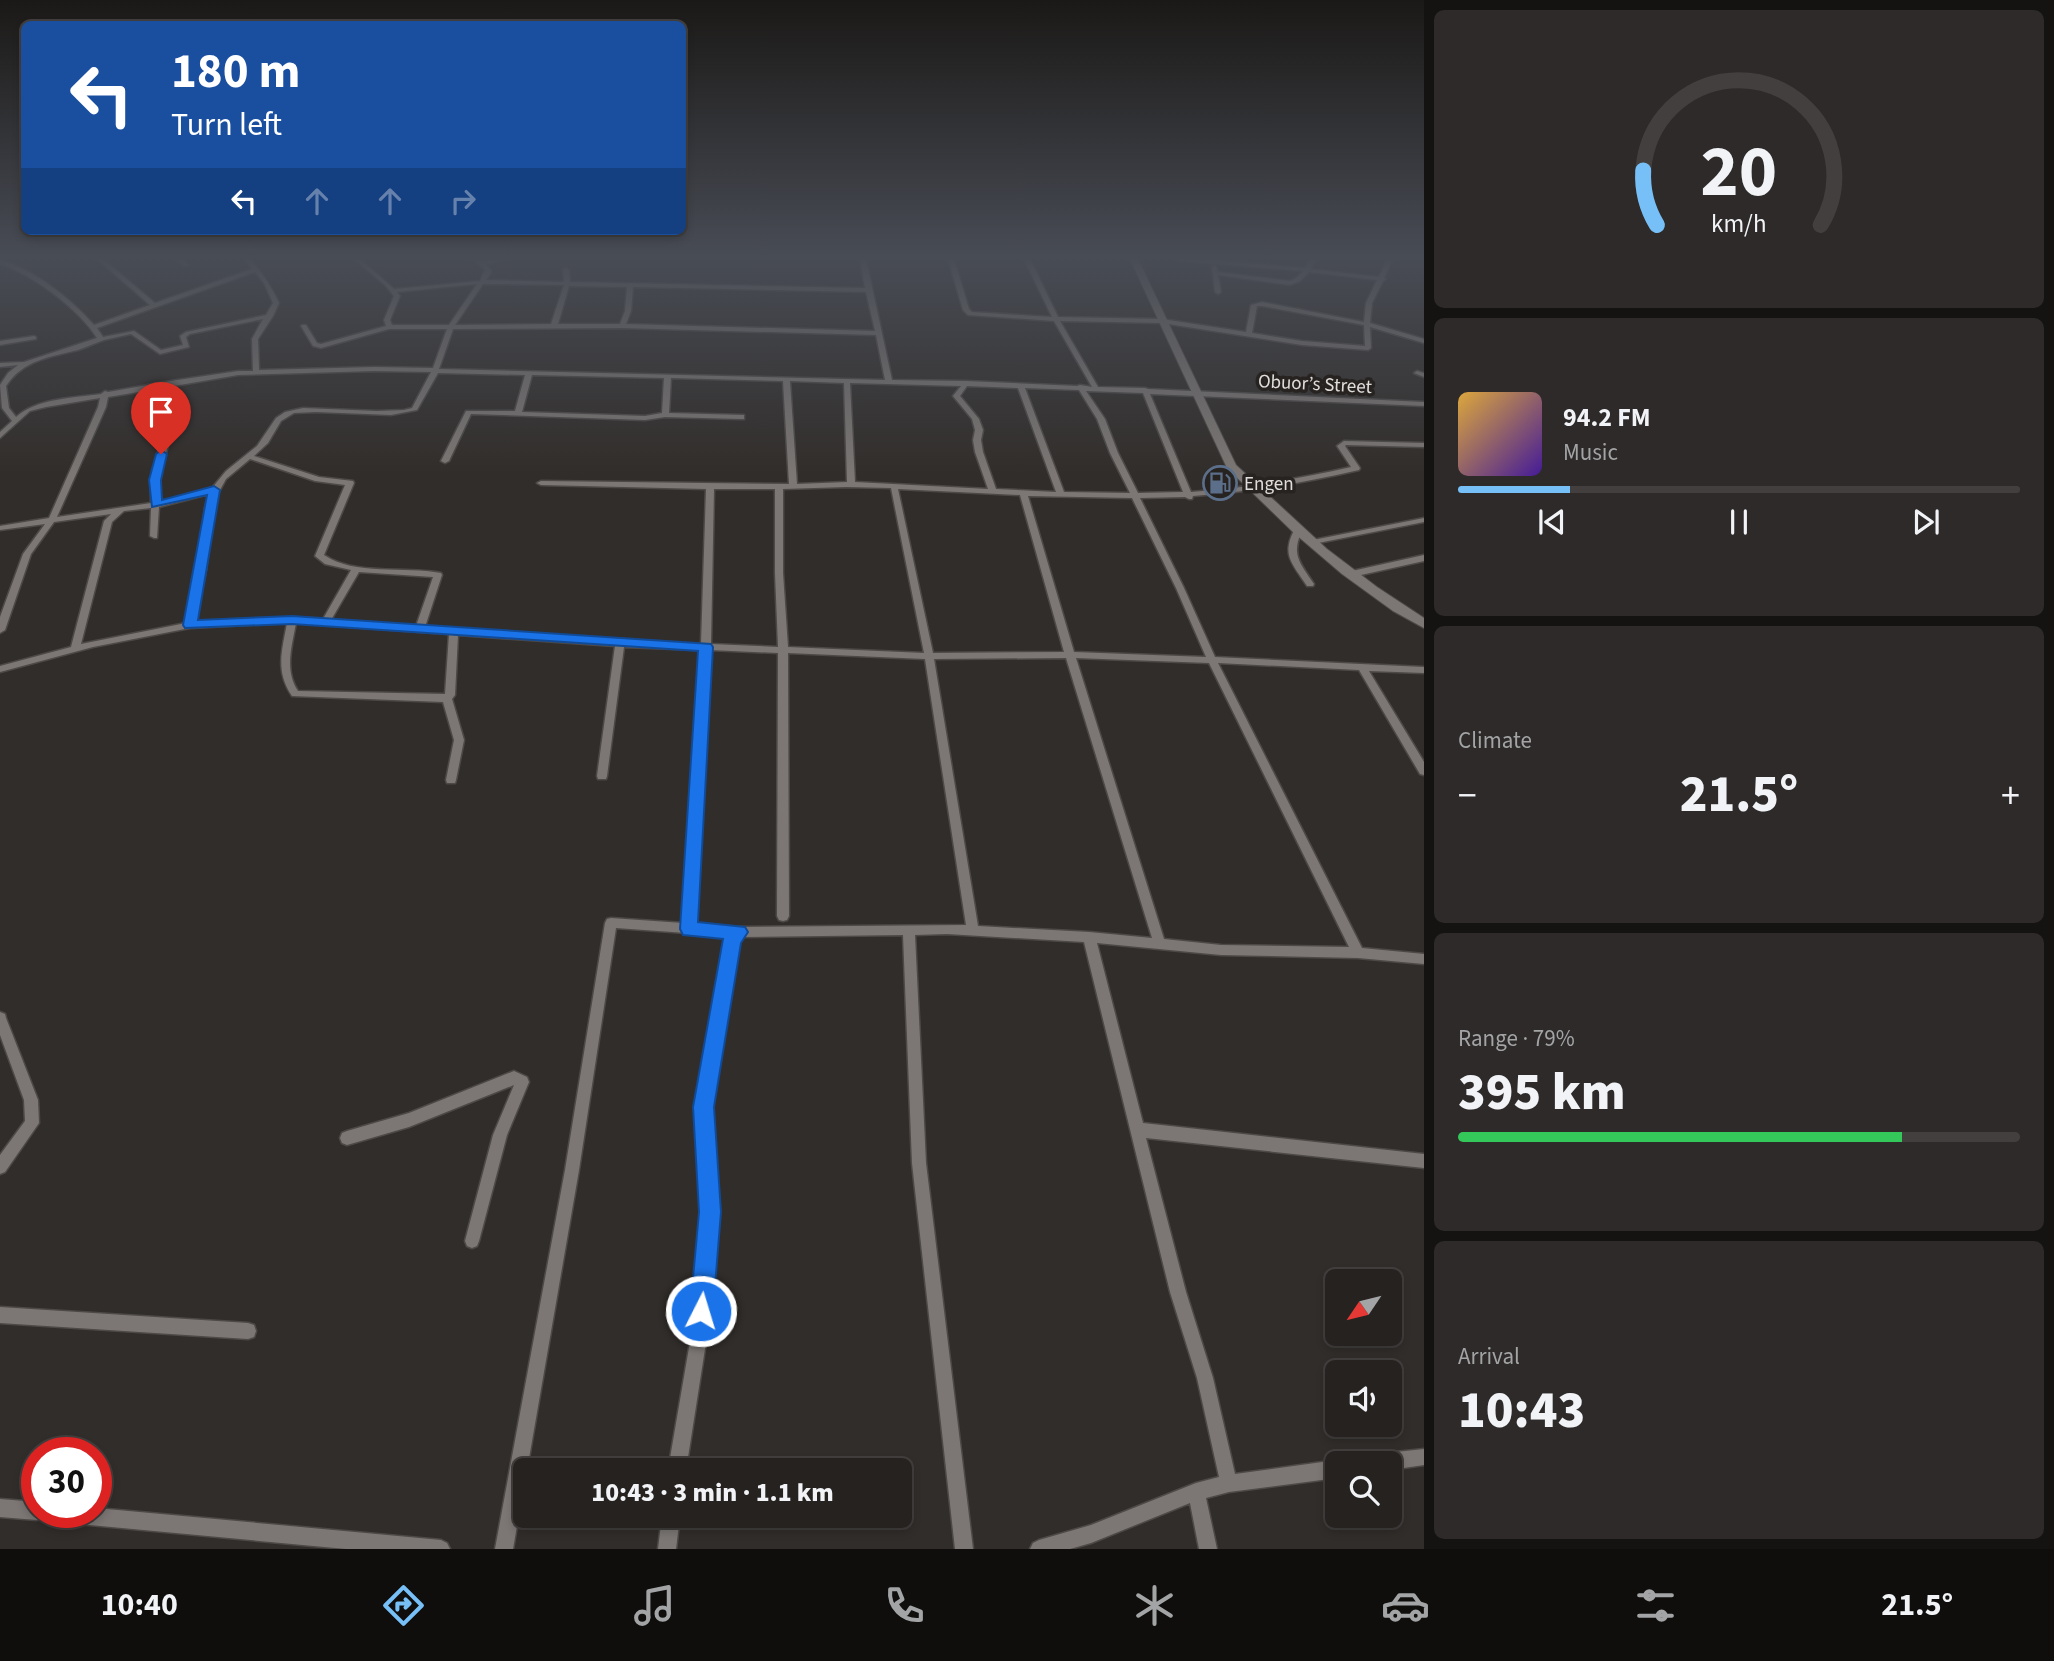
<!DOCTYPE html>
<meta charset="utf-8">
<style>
:root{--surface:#252220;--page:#2d2a29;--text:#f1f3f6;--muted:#a3a4a5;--line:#423f3e;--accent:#77bff7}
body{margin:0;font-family:"Source Sans 3",sans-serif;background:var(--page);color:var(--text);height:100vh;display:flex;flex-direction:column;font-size:26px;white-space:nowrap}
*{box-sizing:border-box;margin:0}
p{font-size:23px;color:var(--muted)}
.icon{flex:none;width:38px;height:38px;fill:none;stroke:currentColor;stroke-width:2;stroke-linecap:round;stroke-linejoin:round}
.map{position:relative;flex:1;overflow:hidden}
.details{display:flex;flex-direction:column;gap:10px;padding:10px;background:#141312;width:630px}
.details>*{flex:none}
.banner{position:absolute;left:21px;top:21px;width:665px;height:214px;border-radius:10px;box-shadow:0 4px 10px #0003,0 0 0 2px var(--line);background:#1a4fa0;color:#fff;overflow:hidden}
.needle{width:46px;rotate:235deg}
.tools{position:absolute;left:1325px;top:1269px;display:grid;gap:14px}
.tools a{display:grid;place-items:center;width:77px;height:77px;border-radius:10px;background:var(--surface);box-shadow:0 4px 10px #0003,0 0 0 2px var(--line);font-size:35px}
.speed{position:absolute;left:21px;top:1437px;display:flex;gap:14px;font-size:35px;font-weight:700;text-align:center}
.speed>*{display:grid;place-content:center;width:91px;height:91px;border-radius:50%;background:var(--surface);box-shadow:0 4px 10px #0003,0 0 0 2px var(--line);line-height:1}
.speed .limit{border:10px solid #d22;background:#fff;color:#111}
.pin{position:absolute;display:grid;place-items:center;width:60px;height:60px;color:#fff;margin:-72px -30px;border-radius:50% 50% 50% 0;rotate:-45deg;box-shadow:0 0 7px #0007}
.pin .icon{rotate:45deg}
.me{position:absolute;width:77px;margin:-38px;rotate:5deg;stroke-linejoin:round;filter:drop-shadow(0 0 5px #0008)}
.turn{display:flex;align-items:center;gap:24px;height:147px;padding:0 35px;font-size:32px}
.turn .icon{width:91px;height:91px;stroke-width:2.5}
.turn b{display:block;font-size:49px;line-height:60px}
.lanes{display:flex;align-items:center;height:66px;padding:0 35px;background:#0003;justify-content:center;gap:35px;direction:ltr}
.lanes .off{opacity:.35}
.big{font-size:52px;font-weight:800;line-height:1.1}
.details .card{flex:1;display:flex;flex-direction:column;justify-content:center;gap:10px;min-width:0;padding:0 24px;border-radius:10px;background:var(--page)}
.details .dial{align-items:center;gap:0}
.dial svg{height:182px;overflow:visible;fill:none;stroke:var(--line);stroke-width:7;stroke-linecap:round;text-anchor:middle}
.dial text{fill:var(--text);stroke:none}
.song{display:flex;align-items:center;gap:21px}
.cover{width:84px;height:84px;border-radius:10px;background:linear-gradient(135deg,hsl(40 70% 55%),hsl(260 70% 35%))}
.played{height:7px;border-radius:4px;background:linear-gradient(90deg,var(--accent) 20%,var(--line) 20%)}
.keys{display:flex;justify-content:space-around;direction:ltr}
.heat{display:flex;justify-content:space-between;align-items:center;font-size:38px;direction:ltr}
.charge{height:10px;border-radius:5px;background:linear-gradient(90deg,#34c759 79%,var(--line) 0)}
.trip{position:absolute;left:513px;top:1458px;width:399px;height:70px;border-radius:10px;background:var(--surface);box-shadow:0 4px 10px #0003,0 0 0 2px var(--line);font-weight:800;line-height:70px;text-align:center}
.menu{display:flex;height:112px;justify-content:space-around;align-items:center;background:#0f0e0d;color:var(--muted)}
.menu .icon{width:49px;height:49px}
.menu .on{color:var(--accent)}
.menu b{font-size:32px;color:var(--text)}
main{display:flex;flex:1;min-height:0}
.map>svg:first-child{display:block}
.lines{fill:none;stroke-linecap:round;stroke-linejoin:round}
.street-casing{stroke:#4d4947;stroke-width:3}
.secondary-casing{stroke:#4d4947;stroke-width:2}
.street{fill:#7c7774;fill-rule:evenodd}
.secondary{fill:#7c7774;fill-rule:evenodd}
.route{fill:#1a73e8;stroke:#114b97;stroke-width:2}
.labels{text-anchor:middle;stroke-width:7;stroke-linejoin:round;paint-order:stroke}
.far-street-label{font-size:19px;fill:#e0dedc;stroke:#272321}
.far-poi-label{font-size:19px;fill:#e0dedc;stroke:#272321;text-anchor:start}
</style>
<main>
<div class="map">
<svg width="1424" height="1549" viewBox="0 0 1424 1549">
<rect width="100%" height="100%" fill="#312d2a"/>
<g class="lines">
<g class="street-casing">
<g id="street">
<path d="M97,259h6l52,44 97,-34 -8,-10h6c12,14 20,25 29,44l-6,13 -15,23 1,31 115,-3 59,1 14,-39h-58l-68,19 -8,-2 -12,-20 1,-1h4l11,18 4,1 65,-18 -2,-6 10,-24 -9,-11 -31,-26h6l34,30 86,-8 5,-11 -12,-11h6l4,3 13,-3h8l-18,6 5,5v3l-5,7 78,2 -1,-12 3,-2 3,2 1,12 295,6 -5,-29h6l26,121 74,1 111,5 3,-1 12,2 -38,-66 -86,-6 -5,-5 -15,-51h6l15,50 3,3 80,5 -28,-58h6l28,58 104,2 84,13 5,-27 11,-3 102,20 2,-19 11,-23 -68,-8 -9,9 -10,4 -72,-10 3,17 -3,2 -3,-2 -3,-26h4l2,6 72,9 6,-3 7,-7 -124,-10 -3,-2h21l108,9 5,-9h6l-5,10 68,8 8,-18h6l-9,19 2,1 -3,2 -11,22 -2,20 54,16v4l-54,-16 1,21 -3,2 -66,-5 -140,-22 -102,-2 38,66 47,1 3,1 276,13v4l-274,-12 41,98c54,-4 107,-13 160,-25l-14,-21 7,-5 80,2v4l-78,-2 -1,1 15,22 -1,2c-56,13 -109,22 -166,26l-1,3h-3l-4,-2 -45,1 44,90 31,69 209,10v6l-55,-2 55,91v13l-4,-1 -61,-104 -141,-7 144,285 62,6v10l-66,-6 -137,-3 -124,-12 46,180 281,31v14l-278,-30 40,154 27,86 22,96 102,-14 6,3h-6v15l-108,14 -23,6 11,51h-18l-9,-46 -99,40 -21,6h-40l3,-6 6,-3 52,-15 105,-42 23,-6 -22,-99 -27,-86 -86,-350 -137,-8 -32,1 11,228 47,386h-18l-43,-386 -9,-228 -161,2 -4,5 -27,165 6,105 -10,124 -21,134h-18l23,-134 12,-124 -6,-105 31,-171 -112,-8 -37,242 -52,300h-2v10l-12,69h-18l70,-379 40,-247 2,-4 4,-1 72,5 18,-273 -77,-3 -17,129 -1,3h-8l-1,-3 18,-130 -157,-11 -3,60 -3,4 12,41 -8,40 -1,3h-8l-1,-3 8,-40 -11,-38 -151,-6c-17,-25 -10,-45 -5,-73l-97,5 -97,19 -93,25v-6l71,-19 33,-126 7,-7 -57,8 -23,32 -26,76 -5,3v-16l23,-63 22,-30 -45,6v-4l49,-8 49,-111 2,-9 -54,9 -16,4 -30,27v-6l12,-11 -10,-13 -2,-23 8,-12 10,-8 -18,2v-4l24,-1 73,-24c-17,-28 -65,-64 -97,-74v-4c35,10 70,38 94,65l56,-20zM255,272l9,11 9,20 -7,12 -80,17 -6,4 3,9 -22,5 -27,-19 -31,6 -6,-9zM477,284l-28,41h-57l-2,-5 10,-24 -3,-4zM483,284l81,1 -13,39 -96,1zM569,286l58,1 -2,24 -5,13h-62zM633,287l233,5 9,39 -249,-7 5,-13zM1257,306h5l102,19 1,21 -63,-5 -50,-8zM263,319l-11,20 1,32h-15l-67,10 -63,11 -3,-1 -4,3c-27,4 -64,4 -85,23l-7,-9 -3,-22c17,-26 44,-29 72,-36 9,-3 17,-7 26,-10 9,-2 18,-4 27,-6l29,20 29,-7 -3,-10 4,-3zM622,328l254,7 9,45 -446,-11 14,-40zM374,371l57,1 -19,36 -8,2 -27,1 -74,-3 -18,4 -9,6 -19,28 -31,25 -14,17 -53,14v-22l15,-58 -4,-9 4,-16v-11l64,-11zM438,373l87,2 -10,36h-49l-25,50 4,2 4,-2 22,-47 174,6 20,-3 76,2h3v-4l-75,-2 2,-35 112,3 6,103 -248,-3 -4,2 4,2 165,4 -5,155 -73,-3 -203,-14 17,-52 -1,-2c-36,-7 -87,3 -117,-18l30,-72 -1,-2 -34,-4 -65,-21 14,-13 13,-22 13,-8 22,-1 75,3 26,-5zM532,375l132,3 -2,35 -17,3 -123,-4zM790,381l54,2 3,99 -50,2zM850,383l111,3 -8,10 19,23 3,11 -2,10 2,12 13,37 -133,-7zM967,386l51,2 38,104 -60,-3 -13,-37 -2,-12 2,-10 -4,-11 -19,-23zM168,387v10l-6,16 4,9 -15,58v23l-94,14 49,-110 2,-10zM1025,388l54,2 18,29 13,34 20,40 -66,-1zM1086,391l57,2 40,99 -45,1 -20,-40 -13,-34zM250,459l65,22 30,4 -30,71 10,8 26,6 -28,49 -31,-2 -97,5 11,-52 9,-71 11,-20zM846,487l45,1 33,165 -136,-6 -5,-74v-84zM714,489h61v84l3,74 -67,-3zM898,489l122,6 44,157 -131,1zM209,494l-4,14 -6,52 -13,63 -105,21 31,-122 12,-11 27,-3 -1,28 4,2h3l2,-31zM1028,496l104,2 44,90 30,69 -132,-5zM359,572l74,5 -17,49 -85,-6zM296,623l153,11 -4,60 -147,-3c-14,-21 -6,-45 -2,-68zM710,650l68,3 -1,263 2,4 4,1 4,-1 2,-4 -1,-263 137,6 41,266 -227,2 -44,-3zM1066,658l86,280 -63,-6 -111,-6 -44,-267zM1076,658l133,5 140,284 -128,-2 -57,-6z"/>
<path d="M176,259h6l7,6 -5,1z"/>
<path d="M34,336l2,1v2l-36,6v-4z"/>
<path d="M1417,371l7,2v4l-10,-4z"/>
<path d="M1424,518v4l-111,22 -4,-2 4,-2z"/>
<path d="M1296,527h3l4,2c-13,25 -3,34 11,55l-1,2h-6c-15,-23 -27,-32 -11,-59z"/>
<path d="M1424,555v6l-72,16 -4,-3 4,-3z"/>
<path d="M0,1012l5,2 1,4 32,82 1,23 -34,49 -5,2v-19l25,-34 -1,-21 -24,-65z"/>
<path d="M514,1071l13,6 2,5 -22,53 -28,106 -2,5 -5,2 -5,-2 -2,-5 28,-106 21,-50 -105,42 -62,18 -5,-2 -2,-5 2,-5 5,-2 62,-18z"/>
<path d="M0,1307l248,16 6,2 2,6 -2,6 -6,2 -248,-16z"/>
<path d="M1424,1449v16l-34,5v-7h-22l3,-6 6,-3z"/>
<path d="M0,1499l37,3v10h59v-4l345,32 6,3 3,6h-104l-299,-28 -6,-3 -4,2 -37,-3z"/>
<path d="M662,1516h18l-4,33h-18z"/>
</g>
</g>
<g class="secondary-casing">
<path id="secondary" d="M1130,259h8l98,206 91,84 50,38 47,31v10l-31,-17 -51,-37 -48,-41 -67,-65z"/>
</g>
<use href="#street" class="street"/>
<use href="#secondary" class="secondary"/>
</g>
<linearGradient id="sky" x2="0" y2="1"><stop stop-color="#1b1917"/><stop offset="0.54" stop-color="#484c55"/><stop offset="1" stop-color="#484c55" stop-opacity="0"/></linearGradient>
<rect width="1424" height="476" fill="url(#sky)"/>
<path class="route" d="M161,450l6,4 -6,26 1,20 52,-14 6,4 -22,130 94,-4 419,28 2,3 -15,275 47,5 3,5 -7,11 -27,164 7,105 -8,99 -3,8 -9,4 -8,-4 -3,-8 9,-99 -6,-105 30,-168 -40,-4 -3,-6 18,-278 -406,-27 -107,4 -2,-3 24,-130 -55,12 -3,-27 7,-26z"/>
<defs>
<g id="fuel-ring" transform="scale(1.75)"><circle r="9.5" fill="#272321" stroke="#5c6f8a" stroke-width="1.5"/><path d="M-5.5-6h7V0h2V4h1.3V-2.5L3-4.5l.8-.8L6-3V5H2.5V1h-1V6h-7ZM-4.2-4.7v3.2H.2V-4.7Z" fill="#5c6f8a"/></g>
</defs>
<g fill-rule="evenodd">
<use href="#fuel-ring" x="1220" y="483"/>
</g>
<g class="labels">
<g class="far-street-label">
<text transform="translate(1315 383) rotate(3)" y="7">Obuor’s Street</text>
</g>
<g class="far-poi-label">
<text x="1244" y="490">Engen</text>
</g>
</g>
</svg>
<div class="tools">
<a><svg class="needle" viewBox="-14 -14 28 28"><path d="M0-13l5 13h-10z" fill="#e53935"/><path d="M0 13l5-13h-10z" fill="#a3a4a5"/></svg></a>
<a><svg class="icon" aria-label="sound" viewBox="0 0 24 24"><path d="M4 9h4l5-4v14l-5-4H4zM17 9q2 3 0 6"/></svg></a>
<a><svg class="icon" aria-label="search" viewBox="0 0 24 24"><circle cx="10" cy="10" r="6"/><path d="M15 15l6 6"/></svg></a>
</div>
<div class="speed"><div class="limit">30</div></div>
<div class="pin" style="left:161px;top:454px;background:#d93025"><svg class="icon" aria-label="arrive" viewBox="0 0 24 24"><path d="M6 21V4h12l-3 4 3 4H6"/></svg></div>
<svg class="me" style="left:701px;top:1311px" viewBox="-20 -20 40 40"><circle r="17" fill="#1a73e8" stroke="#fff" stroke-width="3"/><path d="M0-11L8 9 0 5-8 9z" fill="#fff"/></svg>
<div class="trip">10:43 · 3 min · 1.1 km</div>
<div class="banner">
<div class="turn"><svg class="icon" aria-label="left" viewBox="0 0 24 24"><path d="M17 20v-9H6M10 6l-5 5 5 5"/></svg><div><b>180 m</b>Turn left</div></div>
<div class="lanes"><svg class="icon" aria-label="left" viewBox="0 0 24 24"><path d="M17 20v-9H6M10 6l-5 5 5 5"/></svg><svg class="icon off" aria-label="ahead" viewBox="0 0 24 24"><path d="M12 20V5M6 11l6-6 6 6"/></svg><svg class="icon off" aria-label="ahead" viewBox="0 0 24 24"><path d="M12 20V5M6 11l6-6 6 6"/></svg><svg class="icon off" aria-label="right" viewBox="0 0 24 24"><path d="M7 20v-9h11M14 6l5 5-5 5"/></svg></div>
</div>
</div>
<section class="details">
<div class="card dial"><svg viewBox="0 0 100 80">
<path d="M14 69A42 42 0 1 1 86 69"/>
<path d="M14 69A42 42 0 0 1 8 45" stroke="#77bff7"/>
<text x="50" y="56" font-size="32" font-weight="700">20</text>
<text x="50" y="72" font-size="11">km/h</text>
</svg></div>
<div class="card">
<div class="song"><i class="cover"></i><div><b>94.2 FM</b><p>Music</p></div></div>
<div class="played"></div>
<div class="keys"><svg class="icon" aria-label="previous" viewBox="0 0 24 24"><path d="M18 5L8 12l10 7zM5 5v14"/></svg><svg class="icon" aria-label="pause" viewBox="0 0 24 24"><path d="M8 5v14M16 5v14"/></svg><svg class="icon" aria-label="next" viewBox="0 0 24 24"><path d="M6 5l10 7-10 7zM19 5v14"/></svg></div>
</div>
<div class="card"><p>Climate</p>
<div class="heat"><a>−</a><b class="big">21.5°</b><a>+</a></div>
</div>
<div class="card"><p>Range · 79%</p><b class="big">395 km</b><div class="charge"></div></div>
<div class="card"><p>Arrival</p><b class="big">10:43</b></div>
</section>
</main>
<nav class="menu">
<b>10:40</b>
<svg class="icon on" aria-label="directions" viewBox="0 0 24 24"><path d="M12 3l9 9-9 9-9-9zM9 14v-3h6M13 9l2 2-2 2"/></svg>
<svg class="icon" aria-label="music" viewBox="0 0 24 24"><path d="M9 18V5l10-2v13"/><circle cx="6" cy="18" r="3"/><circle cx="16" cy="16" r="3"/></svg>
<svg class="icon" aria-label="phone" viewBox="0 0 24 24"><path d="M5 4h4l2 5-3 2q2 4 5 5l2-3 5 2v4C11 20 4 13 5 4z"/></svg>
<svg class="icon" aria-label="climate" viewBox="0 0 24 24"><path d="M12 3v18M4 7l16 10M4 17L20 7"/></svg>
<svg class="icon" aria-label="car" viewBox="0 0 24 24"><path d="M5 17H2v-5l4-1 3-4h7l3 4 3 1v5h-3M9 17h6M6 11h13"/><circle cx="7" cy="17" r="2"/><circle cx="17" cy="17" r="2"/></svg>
<svg class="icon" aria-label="filters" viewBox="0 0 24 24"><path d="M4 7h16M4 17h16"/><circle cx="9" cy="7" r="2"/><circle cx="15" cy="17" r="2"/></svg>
<b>21.5°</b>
</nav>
